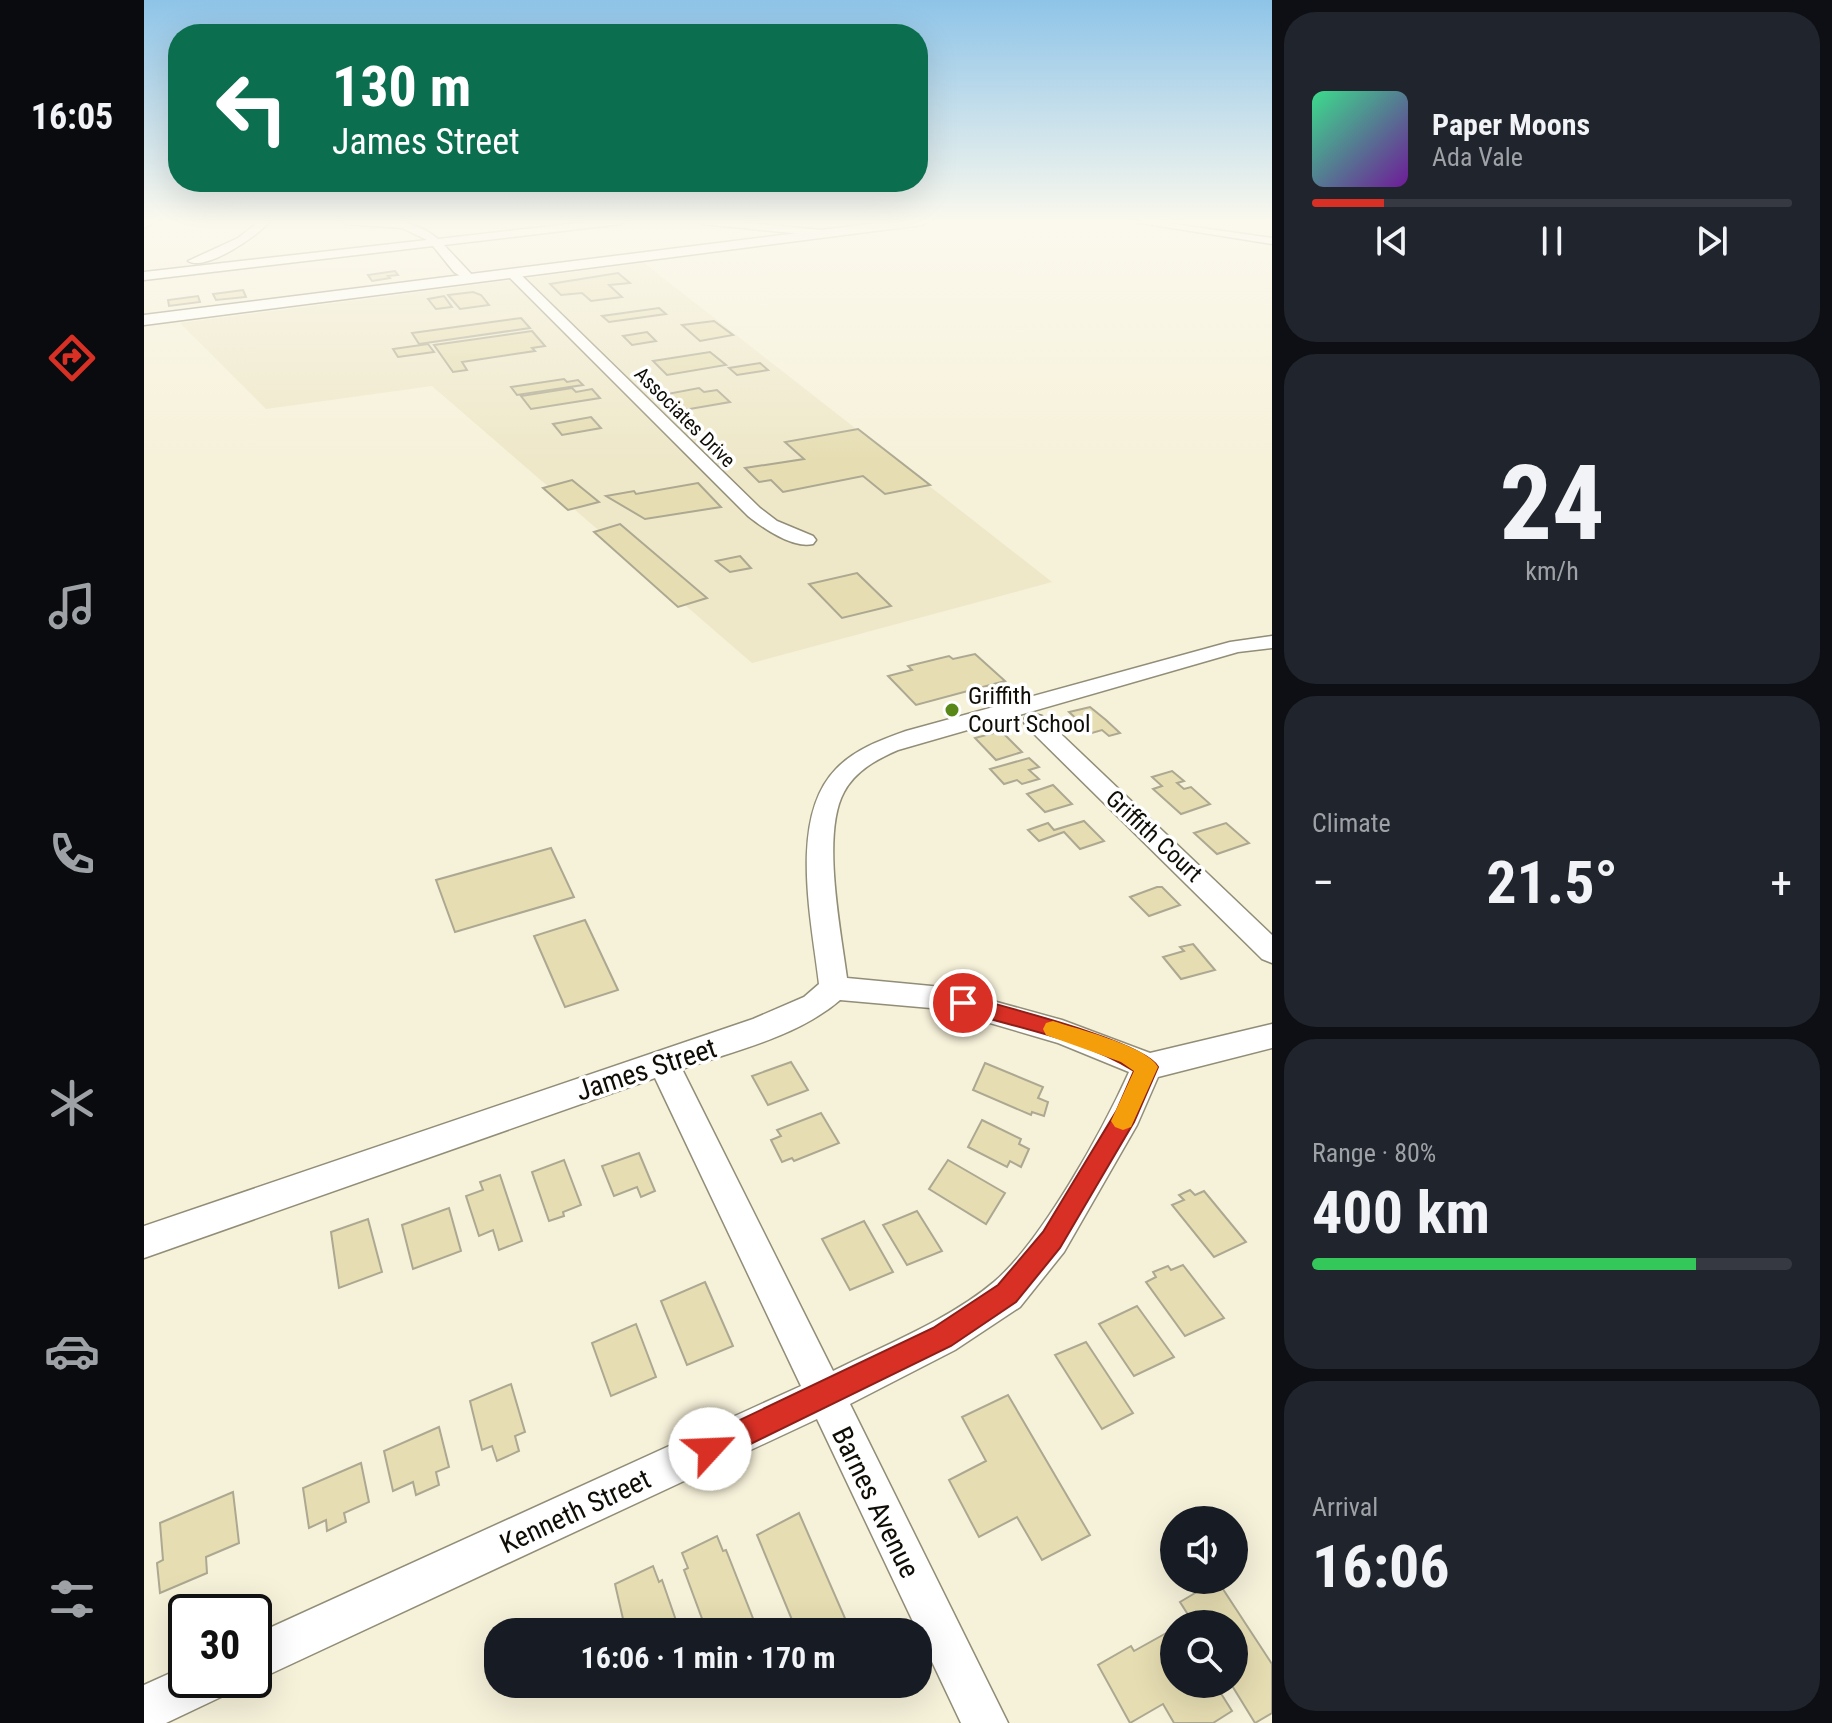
<!DOCTYPE html>
<meta charset="utf-8">
<style>
:root{--surface:#171b24;--page:#20242c;--text:#f1f3f6;--muted:#9ea1a6;--line:#363941;--accent:#d93025}
body{margin:0;font-family:"Roboto Condensed",sans-serif;background:var(--page);color:var(--text);height:100vh;display:flex;flex-direction:column;font-size:30px;white-space:nowrap}
*{box-sizing:border-box;margin:0}
p{font-size:26px;color:var(--muted)}
.icon{flex:none;width:44px;height:44px;fill:none;stroke:currentColor;stroke-width:2;stroke-linecap:round;stroke-linejoin:round}
.map{position:relative;flex:1;overflow:hidden}
.sheet{display:flex;flex-direction:column;gap:12px;padding:12px;background:#0d0f14;width:560px}
.sheet>*{flex:none}
.top-card{position:absolute;left:24px;top:24px;width:760px;height:168px;border-radius:32px;box-shadow:0 8px 32px #0002;background:#0b6e4f;color:#fff;overflow:hidden}
.buttons{position:absolute;left:1016px;top:1506px;display:grid;gap:16px}
.buttons a{display:grid;place-items:center;width:88px;height:88px;border-radius:50%;background:var(--surface);box-shadow:0 8px 32px #0002;font-size:40px}
.speed{position:absolute;left:24px;top:1594px;display:flex;gap:16px;font-size:40px;font-weight:700;text-align:center}
.speed>*{display:grid;place-content:center;width:104px;height:104px;border-radius:50%;background:var(--surface);box-shadow:0 8px 32px #0002;line-height:1}
.speed .limit{border:4px solid #111;border-radius:12px;background:#fff;color:#111}
.pin{position:absolute;display:grid;place-items:center;width:68px;height:68px;color:#fff;margin:-34px;border:4px solid #fff;border-radius:50%;box-shadow:0 2px 8px #0007}
.me{position:absolute;width:88px;margin:-44px;rotate:65deg;stroke-linejoin:round;filter:drop-shadow(0 0 6px #0008)}
.turn{display:flex;align-items:center;gap:28px;height:168px;padding:0 32px;font-size:36px}
.turn .icon{width:104px;height:104px;stroke-width:2.5}
.turn b{display:block;font-size:56px;line-height:68px}
.big{font-size:60px;font-weight:700;line-height:1.1}
.sheet .card{flex:1;display:flex;flex-direction:column;justify-content:center;gap:12px;min-width:0;padding:0 28px;border-radius:32px;background:var(--page)}
.sheet .dial{align-items:center;gap:0}
.dial b{font-size:104px;line-height:1}
.song{display:flex;align-items:center;gap:24px}
.cover{width:96px;height:96px;border-radius:12px;background:linear-gradient(135deg,hsl(150 70% 55%),hsl(280 70% 35%))}
.played{height:8px;border-radius:4px;background:linear-gradient(90deg,var(--accent) 15%,var(--line) 15%)}
.keys{display:flex;justify-content:space-around;direction:ltr}
.heat{display:flex;justify-content:space-between;align-items:center;font-size:44px;direction:ltr}
.charge{height:12px;border-radius:6px;background:linear-gradient(90deg,#34c759 80%,var(--line) 0)}
.trip{position:absolute;left:340px;top:1618px;width:448px;height:80px;border-radius:32px;background:var(--surface);box-shadow:0 8px 32px #0002;font-weight:700;line-height:80px;text-align:center}
main{display:flex;flex:1;min-height:0}
.tabs{display:flex;flex-direction:column;width:144px;justify-content:space-around;align-items:center;background:#090b0e;color:var(--muted)}
.tabs .icon{width:56px;height:56px}
.tabs .active{color:var(--accent)}
.tabs b{font-size:36px;color:var(--text)}
.map>svg:first-child{display:block}
.built{fill:#eee7c8}
.building{fill:#e6ddb2;stroke:#aca891;stroke-width:2}
.lines{fill:none;stroke-linecap:round;stroke-linejoin:round}
.minor-casing{stroke:#918d77;stroke-width:3}
.tertiary-casing{stroke:#918d77;stroke-width:3}
.minor{fill:#fff;fill-rule:evenodd}
.tertiary{fill:#fff;fill-rule:evenodd}
.route{fill:#d93025;stroke:#8d1f18;stroke-width:2}
.slow{fill:#f59e0b}
.poi-dot{fill:#598718;stroke:#fff;stroke-width:3}
.labels{text-anchor:middle;stroke-width:7;stroke-linejoin:round;paint-order:stroke}
.far-street-label{font-size:20px;fill:#0f0d06;stroke:#fff}
.poi-label{font-size:24px;fill:#0f0d06;stroke:#fff;text-anchor:start}
.street-label{font-size:24px;fill:#0f0d06;stroke:#fff}
.near-street-label{font-size:28px;fill:#0f0d06;stroke:#fff}
</style>
<main>
<nav class="tabs">
<b>16:05</b>
<svg class="icon active" aria-label="directions" viewBox="0 0 24 24"><path d="M12 3l9 9-9 9-9-9zM9 14v-3h6M13 9l2 2-2 2"/></svg>
<svg class="icon" aria-label="music" viewBox="0 0 24 24"><path d="M9 18V5l10-2v13"/><circle cx="6" cy="18" r="3"/><circle cx="16" cy="16" r="3"/></svg>
<svg class="icon" aria-label="phone" viewBox="0 0 24 24"><path d="M5 4h4l2 5-3 2q2 4 5 5l2-3 5 2v4C11 20 4 13 5 4z"/></svg>
<svg class="icon" aria-label="climate" viewBox="0 0 24 24"><path d="M12 3v18M4 7l16 10M4 17L20 7"/></svg>
<svg class="icon" aria-label="car" viewBox="0 0 24 24"><path d="M5 17H2v-5l4-1 3-4h7l3 4 3 1v5h-3M9 17h6M6 11h13"/><circle cx="7" cy="17" r="2"/><circle cx="17" cy="17" r="2"/></svg>
<svg class="icon" aria-label="filters" viewBox="0 0 24 24"><path d="M4 7h16M4 17h16"/><circle cx="9" cy="7" r="2"/><circle cx="15" cy="17" r="2"/></svg>
</nav>
<div class="map">
<svg width="1128" height="1723" viewBox="0 0 1128 1723">
<rect width="100%" height="100%" fill="#f6f1d9"/>
<path class="built" d="M500,263l408,319 -300,81 -320,-277 -166,23 -86,-86z"/>
<g class="building">
<path d="M251,271l3,4 -10,1 2,2 -18,3 -4,-6z"/>
<path d="M474,273l12,10 -21,2 13,12 -31,4 -9,-8 -21,2 -11,-11z"/>
<path d="M99,290l3,7 -30,3 -3,-6z"/>
<path d="M329,292l8,3 8,10 -29,4 -12,-14z"/>
<path d="M54,296l2,6 -31,4 -1,-6z"/>
<path d="M300,296l8,11 -16,2 -8,-10z"/>
<path d="M515,308l7,6 -57,8 -7,-6z"/>
<path d="M377,318l9,10 -111,16 -7,-11z"/>
<path d="M570,321l19,14 -33,6 -18,-16z"/>
<path d="M388,331l13,15 -13,2 3,3 -73,11 5,8 -14,2 -19,-27z"/>
<path d="M503,332l9,9 -24,4 -9,-9z"/>
<path d="M284,344l6,8 -36,5 -5,-8z"/>
<path d="M566,352l16,13 -59,10 -14,-14z"/>
<path d="M616,363l8,7 -31,5 -8,-7z"/>
<path d="M420,379l3,3 11,-2 5,5 -66,10 -6,-8z"/>
<path d="M428,388l4,4 16,-3 8,9 -69,11 -10,-13z"/>
<path d="M555,388l5,4 13,-2 13,12 -46,8 -17,-16z"/>
<path d="M447,417l10,11 -39,7 -9,-11z"/>
<path d="M714,429l72,56 -45,9 -22,-18 -80,16 -12,-12 -12,2 -14,-14 59,-9 -19,-17z"/>
<path d="M428,480l27,22 -31,8 -25,-22z"/>
<path d="M554,483l23,24 -76,12 -39,-23 28,-5 2,3z"/>
<path d="M476,524l87,74 -29,9 -84,-75z"/>
<path d="M596,556l11,12 -21,4 -14,-11z"/>
<path d="M713,573l34,33 -49,12 -33,-34z"/>
<path d="M831,654l30,27 -89,24 -28,-29 24,-6 -4,-4 41,-10 4,3z"/>
<path d="M946,707l16,13 14,13 -11,3 -7,-6 -10,3 -23,-21z"/>
<path d="M857,731l21,21 -26,8 -21,-22z"/>
<path d="M885,758l10,9 -10,3 10,9 -17,5 -5,-4 -13,4 -14,-15z"/>
<path d="M1028,771l12,10 -7,2 7,6 7,-2 19,17 -29,10 -28,-25 9,-3 -10,-9z"/>
<path d="M909,785l19,19 -27,8 -18,-18z"/>
<path d="M940,821l20,20 -24,8 -16,-17 -25,9 -11,-11 20,-7 6,7z"/>
<path d="M1082,823l23,20 -32,11 -23,-21z"/>
<path d="M407,848l23,49 -119,35 -19,-52z"/>
<path d="M1013,887h5l18,18 -31,11 -19,-19z"/>
<path d="M441,920l33,70 -53,17 -31,-71z"/>
<path d="M1049,944l22,26 -34,9 -18,-22 21,-6 -4,-4z"/>
<path d="M647,1062l17,28 -40,15 -16,-29z"/>
<path d="M841,1063l58,24 -5,11 10,4 -4,14 -12,-4 -1,3 -58,-25z"/>
<path d="M677,1113l18,30 -45,18 -2,-3 -10,4 -11,-22 10,-4 -4,-6z"/>
<path d="M838,1120l39,19 -2,5 10,5 -8,18 -11,-6 -3,6 -39,-20z"/>
<path d="M495,1153l16,38 -14,6 -4,-10 -23,9 -12,-30z"/>
<path d="M420,1160l17,45 -18,7 1,4 -15,5 -17,-49z"/>
<path d="M804,1160l57,33 -19,31 -57,-35z"/>
<path d="M356,1175l22,66 -23,9 -6,-20 -14,6 -13,-40 17,-6 -3,-8z"/>
<path d="M1046,1190l5,5 9,-4 42,51 -32,15 -42,-52 12,-5 -5,-5z"/>
<path d="M305,1208l12,43 -48,18 -11,-44z"/>
<path d="M773,1211l25,40 -35,14 -24,-40z"/>
<path d="M224,1219l14,53 -43,16 -8,-56z"/>
<path d="M720,1221l29,51 -43,18 -28,-51z"/>
<path d="M1039,1265l41,53 -39,18 -39,-54 10,-5 -3,-5 15,-6 3,4z"/>
<path d="M561,1282l28,64 -46,19 -26,-64z"/>
<path d="M993,1306l37,51 -40,19 -35,-52z"/>
<path d="M492,1324l20,53 -45,19 -19,-53z"/>
<path d="M942,1342l47,71 -31,16 -47,-74z"/>
<path d="M367,1384l14,48 -10,4 4,15 -22,10 -5,-15 -10,4 -12,-49z"/>
<path d="M864,1395l82,140 -48,25 -25,-43 -38,20 -30,-57 37,-19 -24,-44z"/>
<path d="M295,1427l10,40 -13,5 3,13 -23,10 -3,-13 -20,9 -9,-40z"/>
<path d="M217,1463l8,39 -25,11 2,9 -19,9 -1,-11 -17,8 -6,-40z"/>
<path d="M89,1492l6,51 -33,14 1,16 -47,20 -3,-30 6,-3 -3,-37z"/>
<path d="M655,1513l52,119h-54l-40,-97z"/>
<path d="M573,1536l6,15 3,-1 30,76 -11,6h-38l-23,-62 4,-2 -6,-15z"/>
<path d="M509,1566l6,16 3,-2 18,52h-54l-11,-48z"/>
<path d="M1073,1580l55,84v49l-17,10 -24,-39h3v-60h-40l-14,-22z"/>
<path d="M1026,1631l4,6v47h41l17,27 -19,12h-39l-11,-19 -33,19 -32,-58 33,-19 3,5z"/>
</g>
<g class="lines">
<g class="minor-casing">
<g id="minor">
<path d="M0,221h12l-12,7z"/>
<path d="M116,221h10c-12,15 -65,51 -82,40l50,-23z"/>
<path d="M197,221c32,-2 71,-5 97,18l159,-18h29l-5,3 -177,21 31,33 -6,4 -15,-10 -21,-26 -289,34v-8l283,-32 -25,-12 -56,-4z"/>
<path d="M553,221h32l92,9 5,3 -5,3 -119,-12z"/>
<path d="M984,221h24l120,17v6z"/>
<path d="M364,270h8l244,238 17,13 36,15 3,4 -3,4c-20,5 -50,-16 -65,-28l-240,-240z"/>
<path d="M1128,636v12l-34,4 -340,98c-21,9 -43,21 -54,42 -23,42 -3,139 3,186l95,9 120,33 88,33 122,-29v24l-114,29 -21,48 -73,127 -44,55 -65,43 -105,54 158,319h-47l-144,-304 -547,255 -16,7 -1,-1 1,-45 547,-249 -146,-308 -511,180v-32l609,-207 51,-22 15,-13c-7,-62 -31,-166 17,-215 19,-20 45,-29 70,-38l324,-89zM696,1000l102,9 116,34 71,29c-26,58 -87,169 -135,210 -45,38 -109,63 -161,89l-151,-302c52,-18 115,-32 158,-69z"/>
<path d="M890,714l8,2 230,219v28l-10,-4 -236,-233 -3,-5 3,-5z"/>
<path d="M42,1666v14h44l-7,16 -57,27h-22v-38z"/>
</g>
</g>
<g class="tertiary-casing">
<path id="tertiary" d="M749,221h36l-7,4 -778,100v-10z"/>
</g>
<use href="#minor" class="minor"/>
<use href="#tertiary" class="tertiary"/>
</g>
<linearGradient id="sky" x2="0" y2="1"><stop stop-color="#8ec4e8"/><stop offset="0.48" stop-color="#fbf9ee"/><stop offset="1" stop-color="#fbf9ee" stop-opacity="0"/></linearGradient>
<rect width="1128" height="462" fill="url(#sky)"/>
<path class="route" d="M819,995c34,10 181,46 195,72l-24,55 -74,126 -44,54 -65,44 -231,113 -10,4 -10,-4 -4,-10 4,-10 233,-111 65,-43 45,-53 74,-122 17,-39c-49,-32 -122,-44 -179,-62l-3,-6 3,-6z"/>
<path class="slow" d="M909,1021c24,8 94,25 105,46l-27,60 -8,3 -8,-3 -4,-6 23,-50 -13,-9 -75,-27 -3,-6 3,-6z"/>
<circle class="poi-dot" cx="808" cy="710" r="8"/>
<g class="labels">
<g class="far-street-label">
<text transform="translate(541 417) rotate(45)" y="7">Associates Drive</text>
</g>
<g class="poi-label">
<text x="824" y="704">Griffith<tspan x="824" dy="28">Court School</tspan></text>
</g>
<g class="street-label">
<text transform="translate(1010 836) rotate(43)" y="8">Griffith Court</text>
</g>
<g class="near-street-label">
<text transform="translate(502 1069) rotate(-18)" y="10">James Street</text>
<text transform="translate(732 1502) rotate(64)" y="10">Barnes Avenue</text>
<text transform="translate(431 1511) rotate(-25)" y="10">Kenneth Street</text>
</g>
</g>
</svg>
<div class="buttons">
<a><svg class="icon" aria-label="sound" viewBox="0 0 24 24"><path d="M4 9h4l5-4v14l-5-4H4zM17 9q2 3 0 6"/></svg></a>
<a><svg class="icon" aria-label="search" viewBox="0 0 24 24"><circle cx="10" cy="10" r="6"/><path d="M15 15l6 6"/></svg></a>
</div>
<div class="speed"><div class="limit">30</div></div>
<div class="pin" style="left:819px;top:1003px;background:#d93025"><svg class="icon" aria-label="arrive" viewBox="0 0 24 24"><path d="M6 21V4h12l-3 4 3 4H6"/></svg></div>
<svg class="me" style="left:566px;top:1449px" viewBox="-20 -20 40 40"><circle r="19" fill="#fff"/><path d="M0-13L10 11 0 6-10 11z" fill="#d93025"/></svg>
<div class="trip">16:06 · 1 min · 170 m</div>
<div class="top-card">
<div class="turn"><svg class="icon" aria-label="left" viewBox="0 0 24 24"><path d="M17 20v-9H6M10 6l-5 5 5 5"/></svg><div><b>130 m</b>James Street</div></div>
</div>
</div>
<section class="sheet">
<div class="card">
<div class="song"><i class="cover"></i><div><b>Paper Moons</b><p>Ada Vale</p></div></div>
<div class="played"></div>
<div class="keys"><svg class="icon" aria-label="previous" viewBox="0 0 24 24"><path d="M18 5L8 12l10 7zM5 5v14"/></svg><svg class="icon" aria-label="pause" viewBox="0 0 24 24"><path d="M8 5v14M16 5v14"/></svg><svg class="icon" aria-label="next" viewBox="0 0 24 24"><path d="M6 5l10 7-10 7zM19 5v14"/></svg></div>
</div>
<div class="card dial"><b>24</b><p>km/h</p></div>
<div class="card"><p>Climate</p>
<div class="heat"><a>−</a><b class="big">21.5°</b><a>+</a></div>
</div>
<div class="card"><p>Range · 80%</p><b class="big">400 km</b><div class="charge"></div></div>
<div class="card"><p>Arrival</p><b class="big">16:06</b></div>
</section>
</main>
